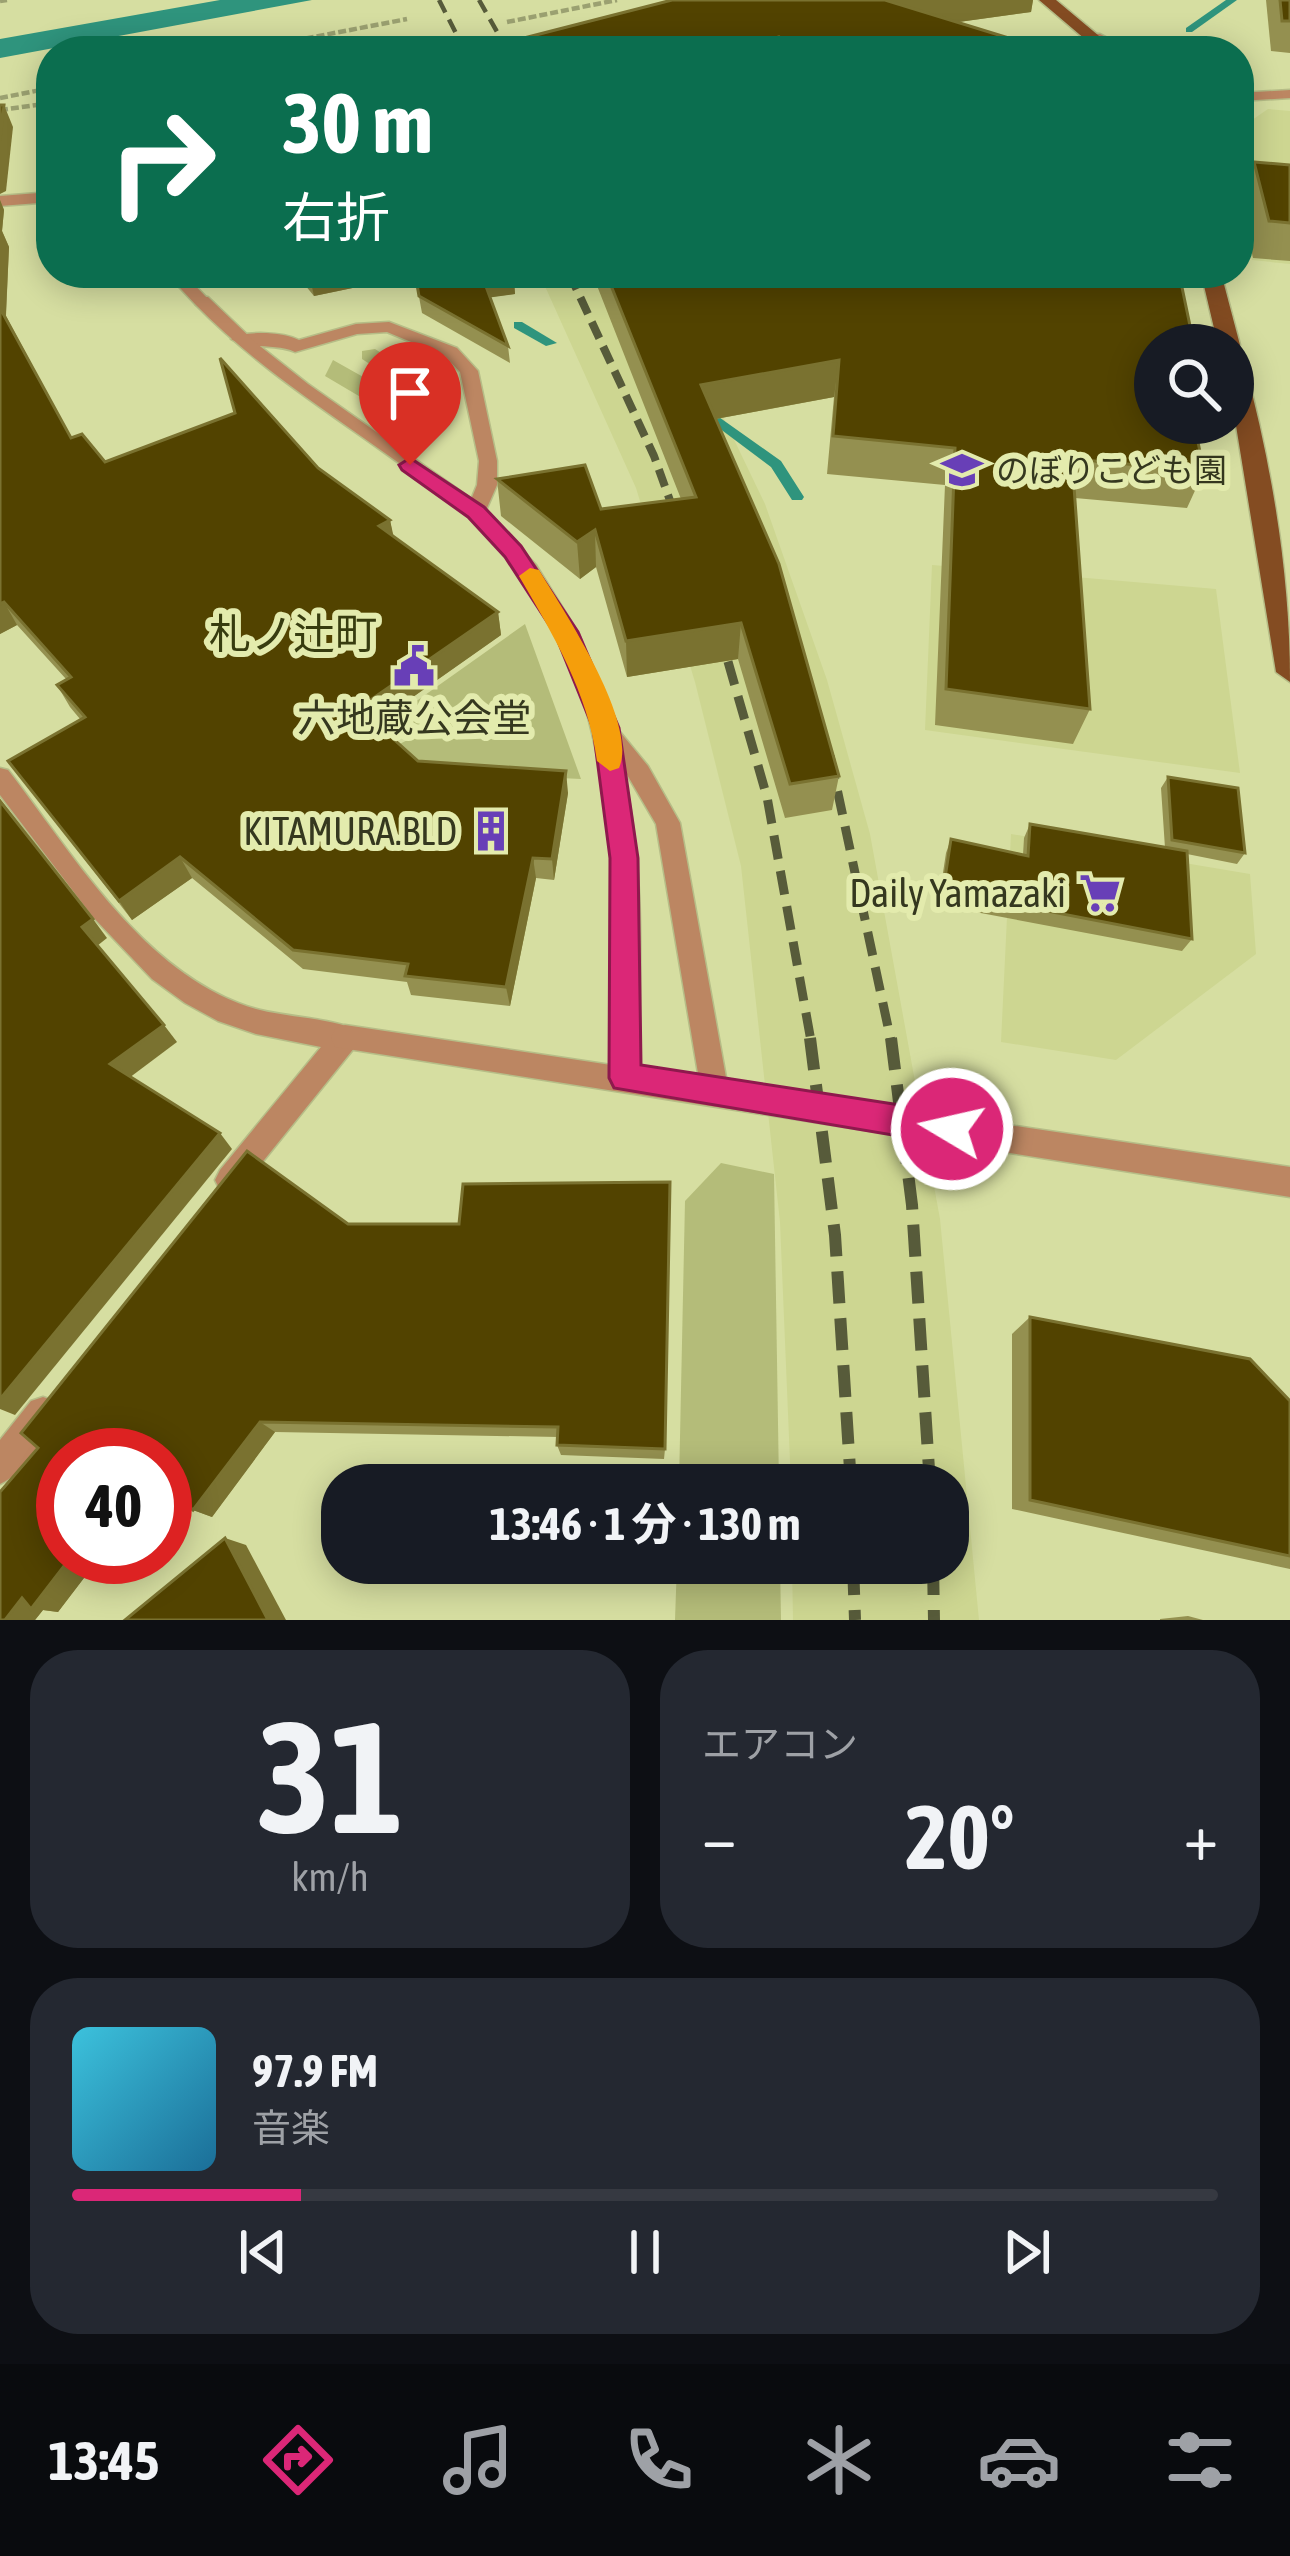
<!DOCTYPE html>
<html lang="ja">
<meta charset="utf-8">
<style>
:root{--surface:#171b24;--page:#242831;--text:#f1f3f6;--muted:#9ea1a6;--line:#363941;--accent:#db2777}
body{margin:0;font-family:"Asap Condensed","Noto Sans JP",sans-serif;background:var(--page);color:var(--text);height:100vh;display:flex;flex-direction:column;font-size:45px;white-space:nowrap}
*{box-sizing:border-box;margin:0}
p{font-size:39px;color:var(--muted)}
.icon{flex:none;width:66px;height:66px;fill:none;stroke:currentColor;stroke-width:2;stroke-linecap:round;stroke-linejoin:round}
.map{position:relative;height:1620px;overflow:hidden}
.sheet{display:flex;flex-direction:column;gap:30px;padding:30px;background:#0d0f14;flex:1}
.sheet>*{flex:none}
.banner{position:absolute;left:36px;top:36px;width:1218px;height:252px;border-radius:48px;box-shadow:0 6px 30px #0003;background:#0b6e4f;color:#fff;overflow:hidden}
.controls{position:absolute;left:1134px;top:324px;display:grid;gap:24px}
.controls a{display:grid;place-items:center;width:120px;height:120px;border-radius:50%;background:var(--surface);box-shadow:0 6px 30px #0003;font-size:60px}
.speed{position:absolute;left:36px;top:1428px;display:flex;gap:24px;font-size:60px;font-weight:700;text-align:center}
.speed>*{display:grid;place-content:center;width:156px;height:156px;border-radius:50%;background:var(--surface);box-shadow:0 6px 30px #0003;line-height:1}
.speed .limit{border:18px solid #d22;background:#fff;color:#111}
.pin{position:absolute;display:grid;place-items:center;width:102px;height:102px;color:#fff;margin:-123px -51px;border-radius:50% 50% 50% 0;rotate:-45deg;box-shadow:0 0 12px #0007}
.pin .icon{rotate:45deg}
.me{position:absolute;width:132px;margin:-66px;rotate:279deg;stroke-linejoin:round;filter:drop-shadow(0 0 9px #0008)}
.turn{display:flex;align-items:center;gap:42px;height:252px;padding:0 48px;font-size:54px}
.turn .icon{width:156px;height:156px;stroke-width:2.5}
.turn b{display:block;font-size:84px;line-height:102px}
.big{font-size:90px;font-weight:700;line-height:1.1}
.sheet .card{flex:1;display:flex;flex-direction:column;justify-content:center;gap:18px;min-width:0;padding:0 42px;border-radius:48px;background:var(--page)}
.sheet .dial{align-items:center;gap:0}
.dial b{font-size:156px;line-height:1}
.song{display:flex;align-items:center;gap:36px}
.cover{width:144px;height:144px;border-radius:18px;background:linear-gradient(135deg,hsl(190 70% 55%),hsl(200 70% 35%))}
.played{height:12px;border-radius:6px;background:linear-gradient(90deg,var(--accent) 20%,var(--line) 20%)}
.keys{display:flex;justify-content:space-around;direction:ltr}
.heat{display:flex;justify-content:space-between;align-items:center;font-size:66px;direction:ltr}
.sheet .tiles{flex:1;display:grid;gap:30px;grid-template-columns:1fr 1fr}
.card:last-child{grid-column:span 2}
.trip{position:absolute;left:321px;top:1464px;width:648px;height:120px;border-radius:48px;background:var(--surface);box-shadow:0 6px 30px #0003;font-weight:700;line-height:120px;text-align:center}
.dock{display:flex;height:192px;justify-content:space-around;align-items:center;background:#090b0e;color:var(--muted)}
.dock .icon{width:84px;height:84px}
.dock .selected{color:var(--accent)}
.dock b{font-size:54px;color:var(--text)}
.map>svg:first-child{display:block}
.built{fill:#cdd691}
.green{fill:#b4bc79}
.water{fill:#2f947d}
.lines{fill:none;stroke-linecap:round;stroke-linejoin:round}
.stream{fill:#2f947d;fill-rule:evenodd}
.minor-casing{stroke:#b6bd87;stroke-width:3}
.tertiary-casing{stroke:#b6bd87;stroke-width:3}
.primary-casing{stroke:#b6bd87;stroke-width:3}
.path{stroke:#9ba171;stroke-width:4.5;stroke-dasharray:8 3;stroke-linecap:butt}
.minor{fill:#bc8662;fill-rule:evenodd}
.tertiary{fill:#bc8662;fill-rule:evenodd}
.primary{fill:#844c22;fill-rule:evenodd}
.rail-far3{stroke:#575b3a;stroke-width:4.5;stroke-dasharray:14 8;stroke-linecap:butt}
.rail-far2{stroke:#575b3a;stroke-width:8;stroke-dasharray:18 9;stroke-linecap:butt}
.rail-far1{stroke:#575b3a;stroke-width:9;stroke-dasharray:24 12;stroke-linecap:butt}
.rail{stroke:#575b3a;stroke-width:12;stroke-dasharray:32 15;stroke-linecap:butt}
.wall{fill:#949050}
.shaded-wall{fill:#7a7230}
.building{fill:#524300;stroke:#7a7230;stroke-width:3}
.route{fill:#db2777;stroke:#8e194d;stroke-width:3}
.slow{fill:#f59e0b}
.labels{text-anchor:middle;stroke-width:12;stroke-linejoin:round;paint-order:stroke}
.far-poi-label{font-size:33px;fill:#35381f;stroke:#e3ebad;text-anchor:start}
.poi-label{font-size:39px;fill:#35381f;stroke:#e3ebad;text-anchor:end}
.neighbourhood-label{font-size:42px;fill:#373c0f;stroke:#e3ebad}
</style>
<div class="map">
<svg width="1290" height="1620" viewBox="0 0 1290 1620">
<rect width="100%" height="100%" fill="#d6dea1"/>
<g class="built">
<path d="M1268,109l22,2v153l-38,-4 -13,-48v-83z"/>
<path d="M539,273h115l111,231 62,176 43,154 70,385 39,401h-186l-1,-57h156v-78h-157l-11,-263 -39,-356 -46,-184 -59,-194z"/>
<path d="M932,565l284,24 24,184 -315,-43z"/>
<path d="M1011,834l239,40 6,80 -140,106 -115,-18z"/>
</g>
<g class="green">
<path d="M375,349l57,36 -2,9 -11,2 -57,-37v-8z"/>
<path d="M333,360l89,50 5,31 -16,-1 -42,-38 -44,-26z"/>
<path d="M525,624l56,155 -142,-7 -51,-22 35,-18 -22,-20z"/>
<path d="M721,1163l53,11 5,311h-100l6,-284z"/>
<path d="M677,1563h103l1,57h-106z"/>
</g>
<path class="water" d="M220,0h92l-312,58v-19z"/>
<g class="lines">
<g class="stream">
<path d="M1226,0h11l-45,32h-6v-4z"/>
<path d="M514,322h8l35,21 -11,3 -32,-18z"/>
<path d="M716,415l65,46 23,36 -2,3h-10l-21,-33 -60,-45v-6z"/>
</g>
<g class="minor-casing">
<g id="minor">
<path d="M51,192v10l-51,4v-10z"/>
<path d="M166,273h17l27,28 -14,4z"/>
<path d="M389,322l68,26 21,23 19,90v24l-14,32 -7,2 -10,-7 11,-27 2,-24 -19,-89 -15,-16 -58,-24 -30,2 -62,18c-19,-9 -46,-2 -64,-13 15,-9 52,-7 68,1l57,-16z"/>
<path d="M0,768l8,2c64,83 129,193 230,233 37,15 80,12 117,26l4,9 -4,9 -115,143 -10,5 -10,-5 -5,-10 5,-10 101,-123 -65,-13 -38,-13 -33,-18 -33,-24 -59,-62 -93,-122z"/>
<path d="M43,1397l12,4 4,12c-9,23 -36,61 -59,71v-44l31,-39z"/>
</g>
</g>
<g class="tertiary-casing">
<g id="tertiary">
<path d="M1092,34h8l32,17h-16l-24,-11z"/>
<path d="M1290,90v8l-51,3v-8z"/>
<path d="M196,297h12l48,46 52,41 168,118 60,63 43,69 32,87 37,45 32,57 47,260 563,84v30l-955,-150 -4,-9 4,-9 10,-4 266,40c6,-187 12,-422 -148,-553 -88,-73 -187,-125 -267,-207zM622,766l34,58 43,255 -60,-9c1,-100 7,-206 -17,-304z"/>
</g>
</g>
<g class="primary-casing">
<g id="primary">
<path d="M1039,0h17l61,51h-18z"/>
<path d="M1201,273h20l19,72 -3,5 -19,-5z"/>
<path d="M1233,355l11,7c28,105 46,211 46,320l-14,-10 -43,-265z"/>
</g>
</g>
<g class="path">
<path d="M0,1l7,-1"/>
<path d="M507,22l110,-22"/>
<path d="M241,51l166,-32"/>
<path d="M0,98l51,-10"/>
<path d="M0,110l51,-7"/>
</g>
<use href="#minor" class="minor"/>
<use href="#tertiary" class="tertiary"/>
<use href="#primary" class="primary"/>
<g class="rail-far3">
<path d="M439,0l26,51"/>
<path d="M479,0l29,51"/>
</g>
<path class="rail-far2" d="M569,273l85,183 27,75"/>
<g class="rail-far1">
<path d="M718,627l49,170 44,244"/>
<path d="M830,756l61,285"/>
</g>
<g class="rail">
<path d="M810,1038l25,197 16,250"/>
<path d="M891,1038l21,167 18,280"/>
<path d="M853,1563l2,57"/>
<path d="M933,1563l1,57"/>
</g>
</g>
<g class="wall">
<path d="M672,0h361l-2,12 -73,10 93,29h-566v-3z"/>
<path d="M1266,0h24v53l-19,-2z"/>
<path d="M1254,162l36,3v96l-37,-3 -14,-60z"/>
<path d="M0,200l4,10 -2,21 7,16 -3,69 65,122 34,24 213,6 72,52 3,17 105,75 3,23 -125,88 42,38 150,32 -14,87 -18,-2 -26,128 -99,-11 -4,-13 -104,-13 -111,-91 -60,42 -124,-159 72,-42 -10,-12 -13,-22 9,-6 -49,-54 -17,9z"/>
<path d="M295,273h217l3,21 -25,3 18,49 2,17 -88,-50 -7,-38 -101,21z"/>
<path d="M592,273h587l-24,72 49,126 -17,37 -112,-10 15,211 -17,35 -138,-19 10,-240 -118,-11 7,-77 -118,22 123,357 -7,34 -47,8 -47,-159 -111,18 -31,-110 -16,12 -79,-63 -4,-37 104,30 80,-10z"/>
<path d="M1168,777l77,76 -8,11 -50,-10 5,85 -10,12 -244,-46 8,-52 5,-14 72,16 1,-17 6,-14 135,24 -4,-60z"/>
<path d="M247,1151l418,298 -1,10 -103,-4 -4,-10 1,-8 -283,-5 -63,85 -19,-7 -28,-55 -102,102h37l-42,55 -15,-2 -8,10h-35l38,-172z"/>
<path d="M1030,1317l260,84v168l-278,-60v-175z"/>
<path d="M1188,1616l15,4h-43v-1z"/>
</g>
<g class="shaded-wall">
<path d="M885,0h148l-2,12 -151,21z"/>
<path d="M779,37l-1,14h-48z"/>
<path d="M4,105l9,22 -7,64 -6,3v-54z"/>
<path d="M0,200l4,10 -2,21 7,16 -4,86 -5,-11z"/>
<path d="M337,273h78v2l-101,21 -4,-18z"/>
<path d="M514,276l1,18 -29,4 -2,-17z"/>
<path d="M839,360l-5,37 -135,25 2,-37z"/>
<path d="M390,520l5,23 -16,-17z"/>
<path d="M595,530l1,37 -16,12 -3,-37z"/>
<path d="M4,602l13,23 -17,9v-30z"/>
<path d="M498,612l3,23 -135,95 -7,-22z"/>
<path d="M741,623l-3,36 -111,18 -1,-36z"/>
<path d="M566,771l2,22 -14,87 -2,-21z"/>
<path d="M180,857l12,21 -60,42 -13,-19z"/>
<path d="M533,858l3,20 -26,128 -4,-19z"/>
<path d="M93,919l14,19 -10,8 -15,-19z"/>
<path d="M164,1025l13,17 -52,39 -15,-17z"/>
<path d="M220,1133l12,16 -217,266 -15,-6v-10z"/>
<path d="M260,1422l15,10 -63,85 -19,-7z"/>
<path d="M225,1538l21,7 40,75h-18z"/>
<path d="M71,1557h29l-42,55 -15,-2 -8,10h-30l17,-22z"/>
</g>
<g class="building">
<path d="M672,0h213l166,51h-250l-22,-14 -49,14h-243l-2,-3z"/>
<path d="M1280,0h10v21h-8z"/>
<path d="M0,105h4l-4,35z"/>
<path d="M1254,162l36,3v58l-21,-2z"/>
<path d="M305,273h32l-27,5z"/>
<path d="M415,273h97l2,3 -30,5 24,65 -89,-50z"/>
<path d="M606,273h573l15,72h-39v78h39l10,48 -132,-12 18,250 -144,-20 9,-241 -122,-12 6,-76 -138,25 78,179 60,212 -49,8 -49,-161 -115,18 -31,-111 -18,12 -80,-63 88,-14 16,44 95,-12z"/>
<path d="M0,308l71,130 11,-4 23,28 130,-49 -15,-55 98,110 72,52 -11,6 119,86 -139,96 59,53 148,10 -14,88 -19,-1 -27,129 -101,-11 3,-12 -115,-14 -113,-93 -61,44 -111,-140 77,-44 -28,-32 14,-8 -67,-75 -4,2z"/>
<path d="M1168,777l70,11 7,65 -73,-13z"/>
<path d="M0,801l93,118 -11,8 82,98 -54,39 110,69 -220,266z"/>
<path d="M1030,824l157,27 5,88 -249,-48 8,-52 77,17z"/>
<path d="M247,1151l101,73h111l4,-40 207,-2 -5,267 -108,-4 1,-18 -298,-5 -67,88 -28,-24v-31h-102v102h8l-40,52 -9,-11 -17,22h-5v-128l38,-44 -17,-15z"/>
<path d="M1030,1317l220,42 40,42v155l-260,-56z"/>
<path d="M225,1538l43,82h-143z"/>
</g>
<path class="route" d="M410,458l74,49 37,39 57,86 41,96 19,130 3,207 311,48 11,5 5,11 -5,11 -11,5 -338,-57 -5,-10 1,-220 -17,-130 -38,-94 -50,-77 -37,-40 -66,-47 -3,-5z"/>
<path class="slow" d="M530,568l9,2c24,40 100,153 80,198l-9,3 -13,-10c-9,-69 -44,-126 -78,-185z"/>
<defs>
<g id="school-bare" transform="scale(3.24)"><path d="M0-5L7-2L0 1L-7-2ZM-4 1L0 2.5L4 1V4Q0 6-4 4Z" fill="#683fb7" stroke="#e3ebad" stroke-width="2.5" paint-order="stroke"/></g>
<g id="civic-bare" transform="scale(3.24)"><path d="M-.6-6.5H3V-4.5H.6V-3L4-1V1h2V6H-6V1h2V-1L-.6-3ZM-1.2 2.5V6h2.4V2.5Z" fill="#683fb7" stroke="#e3ebad" stroke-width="2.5" paint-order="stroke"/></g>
<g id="building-bare" transform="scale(3.24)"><path d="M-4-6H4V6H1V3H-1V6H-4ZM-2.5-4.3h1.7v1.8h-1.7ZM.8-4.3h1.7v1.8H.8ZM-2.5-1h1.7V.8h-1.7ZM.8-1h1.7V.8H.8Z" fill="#683fb7" stroke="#e3ebad" stroke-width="2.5" paint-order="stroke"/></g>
<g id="supermarket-bare" transform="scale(3.24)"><path d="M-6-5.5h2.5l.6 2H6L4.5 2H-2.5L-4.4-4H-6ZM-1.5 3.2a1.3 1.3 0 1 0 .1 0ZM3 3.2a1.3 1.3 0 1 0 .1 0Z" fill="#683fb7" stroke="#e3ebad" stroke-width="2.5" paint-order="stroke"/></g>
</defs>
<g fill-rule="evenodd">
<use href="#school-bare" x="962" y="470"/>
<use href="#civic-bare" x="414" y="666"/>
<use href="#building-bare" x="491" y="831"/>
<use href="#supermarket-bare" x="1100" y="893"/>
</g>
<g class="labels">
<g class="far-poi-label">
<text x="996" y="482">のぼりこども園</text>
</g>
<g class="poi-label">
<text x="414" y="732" text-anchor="middle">六地蔵公会堂</text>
<text x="457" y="845">KITAMURA.BLD</text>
<text x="1066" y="907">Daily Yamazaki</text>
</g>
<g class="neighbourhood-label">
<text x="293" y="649">札ノ辻町</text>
</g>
</g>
</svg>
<div class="controls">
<a><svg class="icon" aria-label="search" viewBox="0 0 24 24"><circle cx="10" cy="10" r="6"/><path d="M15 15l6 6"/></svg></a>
</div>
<div class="speed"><div class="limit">40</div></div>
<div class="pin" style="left:410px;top:465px;background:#d93025"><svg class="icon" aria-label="arrive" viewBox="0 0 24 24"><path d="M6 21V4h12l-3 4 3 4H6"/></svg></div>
<svg class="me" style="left:952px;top:1129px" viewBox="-20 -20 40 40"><circle r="17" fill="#db2777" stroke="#fff" stroke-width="3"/><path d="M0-11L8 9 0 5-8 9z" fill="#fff"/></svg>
<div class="trip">13:46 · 1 分 · 130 m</div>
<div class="banner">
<div class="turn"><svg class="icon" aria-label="right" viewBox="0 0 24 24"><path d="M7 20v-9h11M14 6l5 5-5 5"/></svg><div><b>30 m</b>右折</div></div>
</div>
</div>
<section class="sheet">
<div class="tiles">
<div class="card dial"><b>31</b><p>km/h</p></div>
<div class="card"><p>エアコン</p>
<div class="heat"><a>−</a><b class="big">20°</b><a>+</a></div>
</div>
<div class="card">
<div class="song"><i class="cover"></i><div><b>97.9 FM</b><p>音楽</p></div></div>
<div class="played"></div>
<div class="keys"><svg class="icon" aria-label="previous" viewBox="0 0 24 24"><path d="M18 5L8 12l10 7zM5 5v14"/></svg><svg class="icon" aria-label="pause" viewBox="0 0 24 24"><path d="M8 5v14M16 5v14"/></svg><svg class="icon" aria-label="next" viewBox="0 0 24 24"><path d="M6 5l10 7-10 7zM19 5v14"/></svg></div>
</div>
</div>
</section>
<nav class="dock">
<b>13:45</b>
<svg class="icon selected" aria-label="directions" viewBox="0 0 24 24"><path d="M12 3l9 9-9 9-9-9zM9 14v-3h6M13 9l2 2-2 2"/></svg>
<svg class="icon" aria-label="music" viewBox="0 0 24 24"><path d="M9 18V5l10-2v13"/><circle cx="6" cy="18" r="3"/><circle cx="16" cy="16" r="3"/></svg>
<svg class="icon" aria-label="phone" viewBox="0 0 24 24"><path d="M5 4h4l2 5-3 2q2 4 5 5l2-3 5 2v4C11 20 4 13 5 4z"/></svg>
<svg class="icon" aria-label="climate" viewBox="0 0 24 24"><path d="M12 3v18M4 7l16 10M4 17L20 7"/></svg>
<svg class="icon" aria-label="car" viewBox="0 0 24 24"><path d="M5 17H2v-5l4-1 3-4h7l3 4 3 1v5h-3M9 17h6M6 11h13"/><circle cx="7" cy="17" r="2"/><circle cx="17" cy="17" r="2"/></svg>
<svg class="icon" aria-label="filters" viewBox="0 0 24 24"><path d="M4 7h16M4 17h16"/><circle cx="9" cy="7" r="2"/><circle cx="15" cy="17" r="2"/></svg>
</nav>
